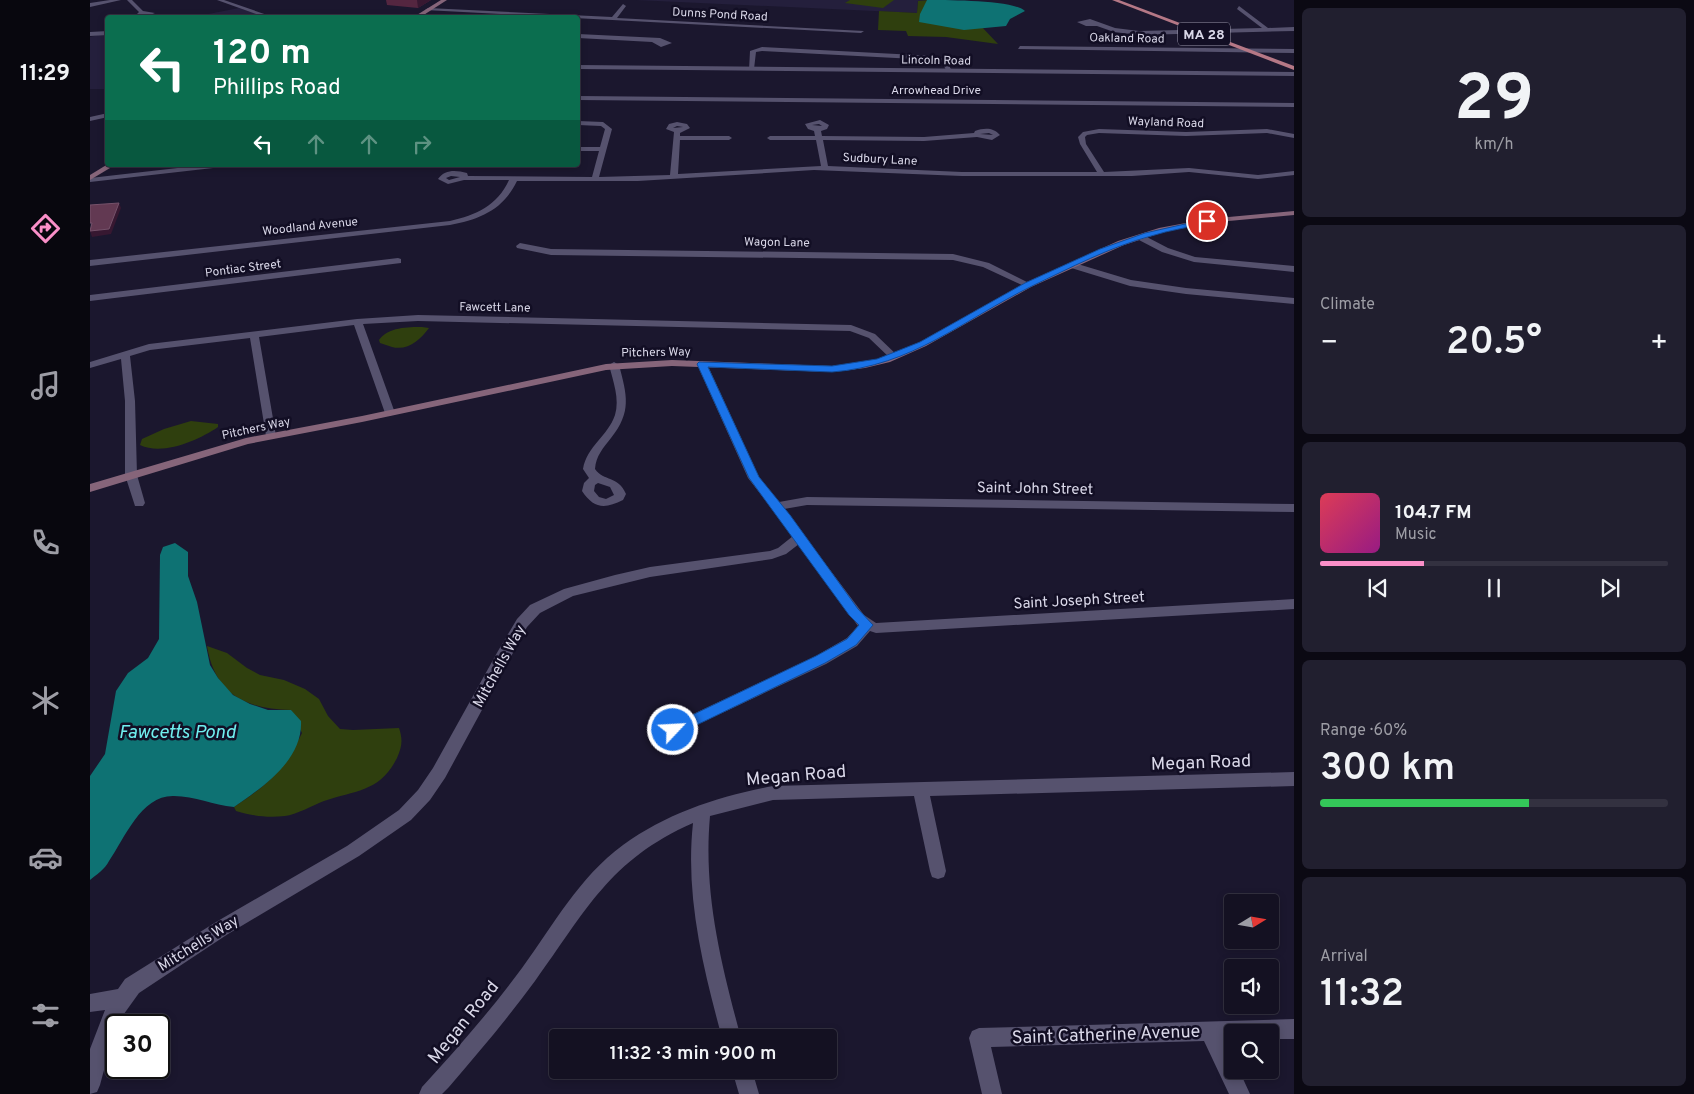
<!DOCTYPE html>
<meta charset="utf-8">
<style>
:root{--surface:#141122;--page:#211f2f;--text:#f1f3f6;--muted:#9d9da5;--line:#333140;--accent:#fa8fc8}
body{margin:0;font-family:Overpass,sans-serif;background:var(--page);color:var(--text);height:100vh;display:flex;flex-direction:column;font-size:19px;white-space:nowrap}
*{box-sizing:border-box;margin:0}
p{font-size:16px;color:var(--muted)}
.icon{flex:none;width:28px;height:28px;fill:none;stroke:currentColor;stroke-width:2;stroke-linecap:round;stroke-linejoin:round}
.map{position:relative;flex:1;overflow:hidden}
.details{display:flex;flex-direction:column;gap:8px;padding:8px;background:#0b0913;width:400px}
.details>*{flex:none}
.guide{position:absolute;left:15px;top:15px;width:475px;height:152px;border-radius:5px;box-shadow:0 2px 8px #0003,0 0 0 1px var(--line);background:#0b6e4f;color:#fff;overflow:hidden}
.needle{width:32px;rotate:79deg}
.buttons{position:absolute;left:1134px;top:894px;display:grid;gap:10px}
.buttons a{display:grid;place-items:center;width:55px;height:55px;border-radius:5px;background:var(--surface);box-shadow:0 2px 8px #0003,0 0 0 1px var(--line);font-size:25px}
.speed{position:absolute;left:15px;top:1014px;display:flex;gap:10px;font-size:25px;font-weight:700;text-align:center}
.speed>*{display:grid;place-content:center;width:65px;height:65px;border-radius:50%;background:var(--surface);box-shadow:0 2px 8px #0003,0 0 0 1px var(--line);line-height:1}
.speed .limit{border:2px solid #111;border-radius:8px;background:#fff;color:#111}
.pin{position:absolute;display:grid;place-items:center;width:42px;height:42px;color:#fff;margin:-21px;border:2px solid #fff;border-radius:50%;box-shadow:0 1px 5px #0007}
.me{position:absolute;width:55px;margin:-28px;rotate:65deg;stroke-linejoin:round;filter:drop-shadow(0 0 4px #0008)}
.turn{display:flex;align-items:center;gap:18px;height:105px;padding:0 25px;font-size:22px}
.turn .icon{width:65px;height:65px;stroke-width:2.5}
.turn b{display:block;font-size:35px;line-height:42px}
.lanes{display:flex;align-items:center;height:48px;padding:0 25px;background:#0003;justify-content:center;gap:25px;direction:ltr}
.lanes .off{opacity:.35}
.big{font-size:38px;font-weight:600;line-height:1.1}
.details .card{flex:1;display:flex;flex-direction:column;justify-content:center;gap:8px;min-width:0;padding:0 18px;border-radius:8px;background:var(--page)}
.details .dial{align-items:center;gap:0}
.dial b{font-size:65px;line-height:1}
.song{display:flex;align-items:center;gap:15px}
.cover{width:60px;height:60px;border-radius:8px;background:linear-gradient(135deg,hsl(350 70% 55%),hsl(310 70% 35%))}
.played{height:5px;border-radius:2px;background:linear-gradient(90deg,var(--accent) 30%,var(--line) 30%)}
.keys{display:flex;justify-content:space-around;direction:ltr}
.heat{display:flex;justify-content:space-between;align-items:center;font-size:28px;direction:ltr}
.charge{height:8px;border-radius:4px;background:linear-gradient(90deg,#34c759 60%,var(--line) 0)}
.trip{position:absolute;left:459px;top:1029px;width:288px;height:50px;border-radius:5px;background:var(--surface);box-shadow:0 2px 8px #0003,0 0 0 1px var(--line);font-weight:600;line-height:50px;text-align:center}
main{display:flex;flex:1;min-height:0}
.menu{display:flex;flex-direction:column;width:90px;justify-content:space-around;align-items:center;background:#08070e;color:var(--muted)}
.menu .icon{width:35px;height:35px}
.menu .on{color:var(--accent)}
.menu b{font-size:22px;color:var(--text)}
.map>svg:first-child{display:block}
.built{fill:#241f3c}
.green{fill:#2f3f0e}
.water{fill:#0e7273}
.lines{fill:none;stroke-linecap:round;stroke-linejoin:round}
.minor{fill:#56526e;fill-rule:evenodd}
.tertiary{fill:#56526e;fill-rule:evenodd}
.secondary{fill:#86657a;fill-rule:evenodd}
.primary{fill:#b57886;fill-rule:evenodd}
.wall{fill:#542640}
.shaded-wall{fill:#371831}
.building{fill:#623952;stroke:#75526a}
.route{fill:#1a73e8;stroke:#114b97}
.labels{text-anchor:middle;stroke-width:5;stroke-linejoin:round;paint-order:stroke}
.far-street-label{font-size:12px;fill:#dad8e9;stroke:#120e24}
.shield{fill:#120e24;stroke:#9e9bae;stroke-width:1}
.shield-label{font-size:14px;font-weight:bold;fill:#dad8e9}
.street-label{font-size:15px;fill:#dad8e9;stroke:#120e24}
.near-street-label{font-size:18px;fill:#dad8e9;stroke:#120e24}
.near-water-label{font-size:19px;font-style:italic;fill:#70eff0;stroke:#120e24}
</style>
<main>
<nav class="menu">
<b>11:29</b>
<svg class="icon on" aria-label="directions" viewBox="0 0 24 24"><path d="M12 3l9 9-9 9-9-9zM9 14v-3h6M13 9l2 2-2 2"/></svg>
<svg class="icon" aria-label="music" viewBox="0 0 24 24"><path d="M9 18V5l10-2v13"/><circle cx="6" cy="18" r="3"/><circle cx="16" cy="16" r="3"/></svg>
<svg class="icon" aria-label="phone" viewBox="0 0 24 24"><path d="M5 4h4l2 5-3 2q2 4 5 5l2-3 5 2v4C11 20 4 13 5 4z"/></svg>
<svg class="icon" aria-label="climate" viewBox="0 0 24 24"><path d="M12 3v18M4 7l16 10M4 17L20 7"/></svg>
<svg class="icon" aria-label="car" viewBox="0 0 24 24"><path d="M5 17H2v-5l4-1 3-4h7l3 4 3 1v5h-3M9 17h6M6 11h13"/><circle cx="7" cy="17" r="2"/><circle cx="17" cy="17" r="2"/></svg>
<svg class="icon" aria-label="filters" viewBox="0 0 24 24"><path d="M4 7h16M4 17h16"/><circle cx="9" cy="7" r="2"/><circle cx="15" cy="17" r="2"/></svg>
</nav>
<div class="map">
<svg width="1204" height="1094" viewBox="0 0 1204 1094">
<rect width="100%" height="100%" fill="#1b172e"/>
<g class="built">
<path d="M546,0h294l-12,1 -1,12z"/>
<path d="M149,8l31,10h-82z"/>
<path d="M17,33v56h-17v-52z"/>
</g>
<g class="green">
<path d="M760,0h44l-11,8 -38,-5z"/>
<path d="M840,0l50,25 18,19 -52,-7 -38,-1 -2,-5 -28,-1 1,-19 38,2 1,-12z"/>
<path d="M332,327l7,1c-9,12 -21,23 -37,19 -4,-1 -8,-3 -12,-4l-1,-3c9,-13 29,-13 43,-13z"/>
<path d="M101,421l27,3v3c-19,13 -55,29 -78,18l2,-6 22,-10z"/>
<path d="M117,646l20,7 20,15 13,7 24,5 21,9 14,10 9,17 12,13 13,1 46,-2c4,12 3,19 -2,30 -17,34 -41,32 -73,43 -11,4 -28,14 -39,15 -18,2 -32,0 -49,-5l-2,-4c36,-24 49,-36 68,-74l-11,-23c-46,-1 -76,-16 -84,-64z"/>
</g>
<g class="water">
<path d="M837,0c20,0 87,0 98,11l-15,8 -4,7 -42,4 -45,-8 1,-8z"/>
<path d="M85,543l13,9v24l9,26 13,63 8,13 15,17 17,9 18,6h23l10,11c2,39 -38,66 -67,86 -21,-2 -39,-11 -60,-11 -33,-1 -49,42 -65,65 -4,8 -13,14 -19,19v-104l15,-22 11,-63 12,-18 20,-15 11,-19 1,-84 3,-8z"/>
</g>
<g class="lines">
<g class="minor">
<path d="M20,0h11l-31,7v-4z"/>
<path d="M37,0h5l11,11 12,2 -10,4 -10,-1 4,-4z"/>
<path d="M533,4l3,2 -9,12 247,13 -3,2 -436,-23 3,-2 184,9z"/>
<path d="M1149,6l29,22 26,-1v4l-155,4 -25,-3 -17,-6h-11l-9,-4 13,-3 25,9 24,3 123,-3 -25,-19z"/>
<path d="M18,31v4l-18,1v-4z"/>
<path d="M488,34l82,4 12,5 -11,4 -9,-5 -74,-4z"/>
<path d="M930,46l274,3v4l-276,-4z"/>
<path d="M672,47l173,9 11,4 6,11 -5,1 -5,-10 -8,-2 -172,-9 -6,1 -2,17 -5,1 1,-19z"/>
<path d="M488,96l716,7v4l-716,-7z"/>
<path d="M730,120l9,5 -2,4 -6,2 1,5 102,1 50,-4 1,-2c9,-3 18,-4 25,4l-8,5 -15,-3 -53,4 -101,-1 5,26 134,6h135l-17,-28 -2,-7 5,-5 16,-3 87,3 81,-3 27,5v4l-27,-5 -81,3 -87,-3 -12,2 -2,2 1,7 18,28 85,-4 69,7 36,-4v4l-36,4 -69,-7 -57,4h-170l-148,-6 -176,11h-121c-14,29 -37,38 -67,44l-360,41v-6l360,-39c26,-6 47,-15 59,-41h-45l-16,4 -10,-5c7,-10 18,-9 29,-6l1,3 124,1 7,-26h-21v-4h22l5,-18 -4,-3 -23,-1v-4l25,1 9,7 -13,48 71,-2 4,-43 -8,-3 3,-5 8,-2 10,2 3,4 -10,5v3h49l3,2 -3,2h-49l-2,34 143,-8 -5,-26h-46l-3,-2 3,-2h45l-1,-5 -6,-2 -3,-5zM729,124l3,2 -10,-1zM587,126l6,1 -10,1zM899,133l4,2 -13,-1zM361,176l9,1 -11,3 -3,-2z"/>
<path d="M114,165h22l-4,2 -132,15v-4z"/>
<path d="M1047,235h6l25,13 27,9 99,9v6l-100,-10 -32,-10 -25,-13z"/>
<path d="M430,243l31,6 402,5 36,9 44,22 -4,3 -3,-1 -43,-20 -30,-7 -402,-5 -34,-7 -1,-2z"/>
<path d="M308,258l3,1v4l-311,38v-6z"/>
<path d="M981,262l60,18 55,8 108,10v6l-108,-10 -56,-8 -62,-19 -1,-2z"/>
<path d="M328,315l433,10 24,9 24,23 -5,3 -3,-1 -22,-21 -19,-7 -432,-10 -55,3 32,89 -5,3 -5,-3 -31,-88 -95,12 17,99 -5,3 -5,-3 -16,-98 -100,12 -20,6 5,45 2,74 8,28 -2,3h-8l-10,-31v-74l-4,-42 -31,9v-6l59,-18 208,-25z"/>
<path d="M612,361l5,3 52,113 20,25 28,-5 487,7v8l-487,-7 -23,4 80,106 12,8 418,-24v10l-418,24 -6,-2 -13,15 -31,18 -153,72 -5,-2 -3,-4 3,-4 148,-70 31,-18 11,-12 -59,-82 -13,10 -14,5 -122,18 -77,19 -33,17 -13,14 -82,151 -15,22 -19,20 -52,36 -131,78 -89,59 -23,32 -16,60 -3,7 -7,2v-45l15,-39 -15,2v-18l28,-5 7,-10 91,-57 131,-76 52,-36 19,-20 15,-22 65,-117 19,-32 13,-14 34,-16 51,-14 35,-8 120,-16 8,-3 15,-12 -45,-58 -51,-114z"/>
<path d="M524,362l5,3c8,30 13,47 -8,73 -8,10 -15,18 -16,31 9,13 23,6 31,25l-3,6c-18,9 -29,9 -41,-9l2,-8 5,-5 -6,-9c4,-23 25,-33 32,-54 5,-16 -2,-34 -6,-50zM508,483l12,4 4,8 -8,4 -7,-2 -5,-6 1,-6z"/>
<path d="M1204,772v14l-364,10 16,75 -2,6 -6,2 -6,-2 -2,-6 -16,-75 -141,4 -63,16c-7,77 11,148 31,222h-19c-19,-71 -37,-142 -29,-215 -84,37 -107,88 -158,158 -27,37 -56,71 -86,106l-7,7h-23l3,-7c35,-38 69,-77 100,-119 31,-42 57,-91 101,-123 44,-32 96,-49 150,-59z"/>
<path d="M1204,1019v20h-24v-7h-38v8l-8,1 8,17v12h7l11,24h-21l-25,-53 -213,6 11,47h-20l-13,-56 3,-7 7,-3z"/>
<path d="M642,1070h20l7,24h-20z"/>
</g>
<g class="tertiary">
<path d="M127,0h7l52,18h-9z"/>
<path d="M488,65l716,7v4l-716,-7z"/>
<path d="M18,113v4l-18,4v-4z"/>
</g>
<g class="secondary">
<path d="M351,0h6l-28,18h-7z"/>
<path d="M18,164l7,1 -25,15v-5z"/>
<path d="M1204,211v4l-87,8 -43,9 -40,13 -93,42 -105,59 -36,16 -25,6 -33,4 -160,-6 -66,4 -244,52 -114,22 -158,48v-8l156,-46 116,-22 244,-52 66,-4 160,6 33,-4 18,-4 37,-16 105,-59 93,-42 41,-13 48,-9z"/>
</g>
<path class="primary" d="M1022,0h7l175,66v4z"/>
</g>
<path class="wall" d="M296,0h45l-13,8 -31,-3z"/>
<g class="shaded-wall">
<path d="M327,0h14l-13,8z"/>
<path d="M29,203l2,5 -10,26 -19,3 -2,-6z"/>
</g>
<path class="building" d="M29,203l-10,26 -19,2 2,-8h-2v-18z"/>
<path class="route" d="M1117,219h3v4c-20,4 -40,7 -59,13 -41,11 -81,32 -119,50 -69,34 -120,80 -200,86l-124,-5 51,110 31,38 68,94 15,16 -17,20 -31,18 -147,71 -5,2 -4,-2 -2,-4 2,-4 147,-70 31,-17 12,-14 -10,-10 -100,-137 -52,-114 2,-2 133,4 45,-7 43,-17 105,-59 75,-34 45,-16z"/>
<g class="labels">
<g class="far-street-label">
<text transform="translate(630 14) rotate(3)" y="4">Dunns Pond Road</text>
<text transform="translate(1037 38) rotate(1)" y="4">Oakland Road</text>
<text transform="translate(846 60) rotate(1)" y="4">Lincoln Road</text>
<text x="846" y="94">Arrowhead Drive</text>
<text transform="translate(1076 122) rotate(2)" y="4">Wayland Road</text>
<text transform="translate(790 159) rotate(3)" y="4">Sudbury Lane</text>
<text transform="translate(220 226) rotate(-6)" y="4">Woodland Avenue</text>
<text transform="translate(687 242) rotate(1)" y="4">Wagon Lane</text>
<text transform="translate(153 268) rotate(-7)" y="4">Pontiac Street</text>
<text transform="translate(405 307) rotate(1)" y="4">Fawcett Lane</text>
<text transform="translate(566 352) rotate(-1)" y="4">Pitchers Way</text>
<text transform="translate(166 428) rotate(-12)" y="4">Pitchers Way</text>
</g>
<rect class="shield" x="1088" y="22.5" width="52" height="23" rx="4"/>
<g class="shield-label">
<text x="1114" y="39">MA 28</text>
</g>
<g class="street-label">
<text transform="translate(945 488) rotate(1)" y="5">Saint John Street</text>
<text transform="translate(989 600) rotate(-3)" y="5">Saint Joseph Street</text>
<text transform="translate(409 666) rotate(-61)" y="5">Mitchells Way</text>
<text transform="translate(108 943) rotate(-32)" y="5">Mitchells Way</text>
</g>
<g class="near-street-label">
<text transform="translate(1111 762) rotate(-2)" y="6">Megan Road</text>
<text transform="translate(706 775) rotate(-5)" y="6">Megan Road</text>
<text transform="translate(373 1022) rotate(-51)" y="6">Megan Road</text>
<text transform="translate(1016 1034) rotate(-2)" y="6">Saint Catherine Avenue</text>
</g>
<g class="near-water-label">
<text x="87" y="738">Fawcetts Pond</text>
</g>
</g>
</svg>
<div class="buttons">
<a><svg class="needle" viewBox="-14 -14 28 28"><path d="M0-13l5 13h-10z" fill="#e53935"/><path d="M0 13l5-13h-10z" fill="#9d9da5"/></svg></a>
<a><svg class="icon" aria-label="sound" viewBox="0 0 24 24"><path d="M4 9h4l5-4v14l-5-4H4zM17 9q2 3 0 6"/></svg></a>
<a><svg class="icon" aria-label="search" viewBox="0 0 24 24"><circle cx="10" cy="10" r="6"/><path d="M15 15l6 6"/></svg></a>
</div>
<div class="speed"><div class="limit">30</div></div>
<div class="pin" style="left:1117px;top:221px;background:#d93025"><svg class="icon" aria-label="arrive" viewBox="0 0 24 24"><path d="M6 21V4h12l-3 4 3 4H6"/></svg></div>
<svg class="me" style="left:583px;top:730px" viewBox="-20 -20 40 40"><circle r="17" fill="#1a73e8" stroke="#fff" stroke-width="3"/><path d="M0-11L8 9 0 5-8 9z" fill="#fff"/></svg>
<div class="trip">11:32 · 3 min · 900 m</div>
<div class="guide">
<div class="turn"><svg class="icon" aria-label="left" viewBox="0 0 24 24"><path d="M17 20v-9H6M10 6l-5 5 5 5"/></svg><div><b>120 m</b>Phillips Road</div></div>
<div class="lanes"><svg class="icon" aria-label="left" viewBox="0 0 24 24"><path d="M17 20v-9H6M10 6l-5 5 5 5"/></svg><svg class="icon off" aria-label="ahead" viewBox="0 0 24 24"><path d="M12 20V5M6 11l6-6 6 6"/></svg><svg class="icon off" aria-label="ahead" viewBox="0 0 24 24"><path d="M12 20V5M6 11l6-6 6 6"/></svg><svg class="icon off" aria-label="right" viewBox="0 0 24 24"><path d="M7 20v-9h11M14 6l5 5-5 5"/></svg></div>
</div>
</div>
<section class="details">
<div class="card dial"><b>29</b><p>km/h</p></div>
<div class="card"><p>Climate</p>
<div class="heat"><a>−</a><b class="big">20.5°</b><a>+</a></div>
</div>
<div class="card">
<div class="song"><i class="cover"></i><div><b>104.7 FM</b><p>Music</p></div></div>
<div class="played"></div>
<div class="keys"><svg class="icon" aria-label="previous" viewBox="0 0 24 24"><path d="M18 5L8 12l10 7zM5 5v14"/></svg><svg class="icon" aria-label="pause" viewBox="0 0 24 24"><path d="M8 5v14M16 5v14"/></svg><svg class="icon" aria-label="next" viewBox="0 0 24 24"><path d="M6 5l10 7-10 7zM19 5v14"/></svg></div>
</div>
<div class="card"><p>Range · 60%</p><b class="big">300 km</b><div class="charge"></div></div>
<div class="card"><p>Arrival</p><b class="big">11:32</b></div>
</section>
</main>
